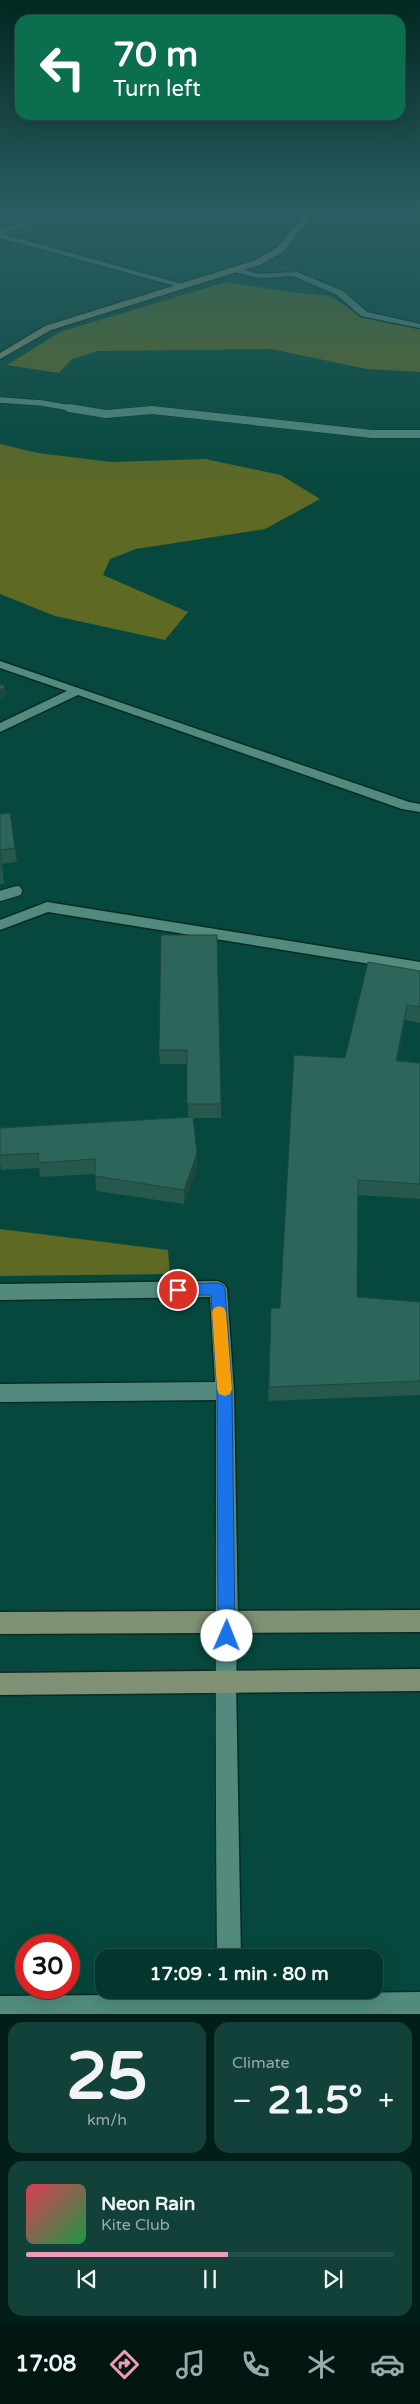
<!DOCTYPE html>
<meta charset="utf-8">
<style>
:root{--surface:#04362e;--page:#12413a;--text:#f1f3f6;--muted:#97abaa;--line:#25504a;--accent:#f09ab7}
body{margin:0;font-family:"Varela Round",sans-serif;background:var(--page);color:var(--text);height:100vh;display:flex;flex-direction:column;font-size:19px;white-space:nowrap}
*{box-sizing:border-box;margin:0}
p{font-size:16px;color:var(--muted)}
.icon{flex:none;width:28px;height:28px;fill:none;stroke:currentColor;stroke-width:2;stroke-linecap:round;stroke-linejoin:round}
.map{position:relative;height:2014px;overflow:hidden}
.panel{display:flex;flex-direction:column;gap:8px;padding:8px;background:#021e19;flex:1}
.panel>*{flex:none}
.banner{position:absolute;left:15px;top:15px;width:390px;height:105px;border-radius:15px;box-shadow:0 5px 20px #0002,0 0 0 1px var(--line);background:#0b6e4f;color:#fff;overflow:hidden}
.speed{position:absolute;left:15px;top:1934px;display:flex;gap:10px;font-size:25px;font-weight:700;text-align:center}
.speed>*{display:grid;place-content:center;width:65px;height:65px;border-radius:50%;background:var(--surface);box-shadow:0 5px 20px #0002,0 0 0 1px var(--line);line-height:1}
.speed .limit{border:8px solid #d22;background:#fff;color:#111}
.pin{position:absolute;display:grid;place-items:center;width:42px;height:42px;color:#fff;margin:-21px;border:2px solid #fff;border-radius:50%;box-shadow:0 1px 5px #0007}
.me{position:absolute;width:55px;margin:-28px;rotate:1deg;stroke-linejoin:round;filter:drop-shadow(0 0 4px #0008)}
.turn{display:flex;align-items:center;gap:18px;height:105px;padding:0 15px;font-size:22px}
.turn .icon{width:65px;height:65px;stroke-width:2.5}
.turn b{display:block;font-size:35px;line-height:42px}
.big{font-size:38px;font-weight:700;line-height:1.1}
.panel .tile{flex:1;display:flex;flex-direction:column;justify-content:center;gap:8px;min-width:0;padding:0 18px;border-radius:15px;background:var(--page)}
.panel .dial{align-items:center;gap:0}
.dial b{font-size:65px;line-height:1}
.song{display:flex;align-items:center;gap:15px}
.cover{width:60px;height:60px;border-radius:8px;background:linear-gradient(135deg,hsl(350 70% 55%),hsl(140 70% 35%))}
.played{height:5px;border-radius:2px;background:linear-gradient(90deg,var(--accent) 55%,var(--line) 55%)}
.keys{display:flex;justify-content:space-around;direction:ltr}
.heat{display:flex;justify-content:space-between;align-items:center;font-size:28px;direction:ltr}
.panel .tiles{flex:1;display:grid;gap:8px;grid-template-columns:1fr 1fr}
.tile:last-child{grid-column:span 2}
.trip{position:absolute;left:95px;top:1949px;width:288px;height:50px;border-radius:15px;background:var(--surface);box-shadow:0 5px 20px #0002,0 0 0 1px var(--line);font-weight:700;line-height:50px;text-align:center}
.dock{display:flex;height:80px;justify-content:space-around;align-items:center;background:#021612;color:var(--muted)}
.dock .icon{width:35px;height:35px}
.dock .current{color:var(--accent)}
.dock b{font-size:22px;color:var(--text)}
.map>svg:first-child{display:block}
.green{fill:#5e6924}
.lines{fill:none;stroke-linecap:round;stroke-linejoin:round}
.stream{stroke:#624f86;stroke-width:4}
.lane-far2-casing{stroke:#0b2a24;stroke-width:7}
.lane-far1-casing{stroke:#0b2a24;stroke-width:9}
.lane-casing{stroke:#0b2a24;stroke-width:12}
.street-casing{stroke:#0b2a24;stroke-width:3}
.secondary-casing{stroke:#0b2a24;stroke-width:3}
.lane-far2{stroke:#528b7e;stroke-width:5.5}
.lane-far1{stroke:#528b7e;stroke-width:8}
.lane{stroke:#528b7e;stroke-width:10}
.street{fill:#528b7e;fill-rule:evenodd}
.secondary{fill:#809074;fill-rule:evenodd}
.wall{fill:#26584d}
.shaded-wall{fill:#1f473f}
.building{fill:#2c665a;stroke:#1f473f}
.route{fill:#1a73e8;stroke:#114b97}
.slow{fill:#f59e0b}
</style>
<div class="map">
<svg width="420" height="2014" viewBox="0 0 420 2014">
<rect width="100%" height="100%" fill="#06483d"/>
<g class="green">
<path d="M226,282l64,10 40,4 32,21 58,12v43l-53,-3 -96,-20 -173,2 -26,8 -13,14 -52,-8 53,-33z"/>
<path d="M0,444l38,9 73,9 94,-3 76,16 39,24 -55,30 -129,20 -26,10 -7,16 85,37 -23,28 -110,-24 -55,-22z"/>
<path d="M0,1229l168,21 2,24 -170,2z"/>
</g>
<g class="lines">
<path class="stream" d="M7,233l60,-24"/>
<g class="lane-far2-casing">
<path id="lane-far2" d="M0,400l42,3 34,6"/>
</g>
<g class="lane-far1-casing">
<path id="lane-far1" d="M69,408l37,6 46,-4 220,24h48"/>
</g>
<g class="lane-casing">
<path id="lane" d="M0,896l17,-5"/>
</g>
<g class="street-casing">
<g id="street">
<path d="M51,209h10l-59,25 188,52 -7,2 -183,-50v-8z"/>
<path d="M238,268l21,6 38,-2 46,19 24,21 53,12v4l-59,-12 -24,-21 -44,-19 -34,2 -24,-6 -1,-2z"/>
<path d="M0,661l409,141 11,2v8l-18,-3 -324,-114 -78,37v-9l67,-32 -67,-23z"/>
<path d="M47,902l373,60v10l-372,-60 -48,18v-10z"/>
<path d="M218,1281l6,3 3,5 7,102 4,230 -2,61 5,276h-24c-2,-187 -1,-372 -1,-558l-216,2v-18l215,-2 -5,-85 -210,3v-16z"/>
<path d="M217,1990h26v4l177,-2v22h-420v-18l217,-2z"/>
</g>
</g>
<g class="secondary-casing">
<g id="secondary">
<path d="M309,209h7l-32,42 -22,13 -211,66 -51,29v-6l45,-27 211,-66 22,-13z"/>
<path d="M420,1610v22l-420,2v-22z"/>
<path d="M420,1669v22l-420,4v-22z"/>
</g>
</g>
<use href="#lane-far2" class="lane-far2"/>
<use href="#lane-far1" class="lane-far1"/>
<use href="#lane" class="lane"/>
<use href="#street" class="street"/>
<use href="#secondary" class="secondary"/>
</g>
<g class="wall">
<path d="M10,813l7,49 -15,2 2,20h-4v-70z"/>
<path d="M161,935l60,169v14h-28l4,50 -13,36 -88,-13 -1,-17 -55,3 -1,-9 -38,2 -1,-8v-34l188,-10 -1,-54h-27l-1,-14z"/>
<path d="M420,971v52l-15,-3 -8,41 23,2v136l-62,-4 -1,102 63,5v93l-152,6 3,-93h9l65,-250z"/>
</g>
<g class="shaded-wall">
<path d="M6,687l1,8 -7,4v-9z"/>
<path d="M407,1005l-2,15 -11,57 2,-16z"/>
<path d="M197,1153v15l-13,36v-14z"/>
</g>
<g class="building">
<path d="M0,684l6,3 -6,3z"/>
<path d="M10,813l5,35 -15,2v-36z"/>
<path d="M0,851l2,19h-2z"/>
<path d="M161,935h56l4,169h-34v-54h-28z"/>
<path d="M368,962l52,9v36l-13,-2 -11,56 24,2v121l-62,-4 -1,117 63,5v79l-151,6 2,-79h9l14,-253 51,3z"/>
<path d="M193,1117l4,36 -13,37 -89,-14v-17l-57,4 1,-10 -39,2v-27z"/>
</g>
<linearGradient id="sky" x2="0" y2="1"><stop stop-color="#032822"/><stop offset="0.43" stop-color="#2a5e62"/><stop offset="1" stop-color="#2a5e62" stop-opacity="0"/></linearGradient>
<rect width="420" height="491" fill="url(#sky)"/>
<path class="route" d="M218,1283l5,2 2,4 7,102 3,245 -3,6 -5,2 -6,-2 -3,-6 -1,-245 -6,-96h-33l-5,-1 -2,-4 2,-4 5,-2z"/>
<path class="slow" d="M219,1306l5,2 2,4 6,77 -2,5 -5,2 -6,-2 -2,-5 -5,-77 2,-4z"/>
</svg>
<div class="speed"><div class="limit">30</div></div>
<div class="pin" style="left:178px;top:1290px;background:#d93025"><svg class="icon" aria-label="arrive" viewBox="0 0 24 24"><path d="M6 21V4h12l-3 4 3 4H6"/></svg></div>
<svg class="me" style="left:227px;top:1636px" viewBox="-20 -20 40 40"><circle r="19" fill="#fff"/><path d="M0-13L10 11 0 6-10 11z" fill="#1a73e8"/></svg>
<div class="trip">17:09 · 1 min · 80 m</div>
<div class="banner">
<div class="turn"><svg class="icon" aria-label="left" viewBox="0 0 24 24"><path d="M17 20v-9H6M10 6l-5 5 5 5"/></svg><div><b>70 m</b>Turn left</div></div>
</div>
</div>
<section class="panel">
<div class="tiles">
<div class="tile dial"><b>25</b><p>km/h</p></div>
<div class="tile"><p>Climate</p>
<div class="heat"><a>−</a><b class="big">21.5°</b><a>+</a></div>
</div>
<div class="tile">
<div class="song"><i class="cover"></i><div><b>Neon Rain</b><p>Kite Club</p></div></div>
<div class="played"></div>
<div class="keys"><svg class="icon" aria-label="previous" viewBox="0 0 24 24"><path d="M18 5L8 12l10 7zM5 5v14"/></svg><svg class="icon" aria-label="pause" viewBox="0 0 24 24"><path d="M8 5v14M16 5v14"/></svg><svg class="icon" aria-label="next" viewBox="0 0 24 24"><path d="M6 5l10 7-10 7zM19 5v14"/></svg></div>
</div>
</div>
</section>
<nav class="dock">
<b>17:08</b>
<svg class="icon current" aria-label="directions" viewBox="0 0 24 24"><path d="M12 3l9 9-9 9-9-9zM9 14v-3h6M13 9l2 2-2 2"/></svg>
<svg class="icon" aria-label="music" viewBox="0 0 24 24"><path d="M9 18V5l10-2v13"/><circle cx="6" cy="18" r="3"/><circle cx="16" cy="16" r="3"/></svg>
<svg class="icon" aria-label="phone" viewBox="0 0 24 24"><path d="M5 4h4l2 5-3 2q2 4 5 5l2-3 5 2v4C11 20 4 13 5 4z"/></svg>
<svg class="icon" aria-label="climate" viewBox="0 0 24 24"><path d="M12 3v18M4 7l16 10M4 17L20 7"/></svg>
<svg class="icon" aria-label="car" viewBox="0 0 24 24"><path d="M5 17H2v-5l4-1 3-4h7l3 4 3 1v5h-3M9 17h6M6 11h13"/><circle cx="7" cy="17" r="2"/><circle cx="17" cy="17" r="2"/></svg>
</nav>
